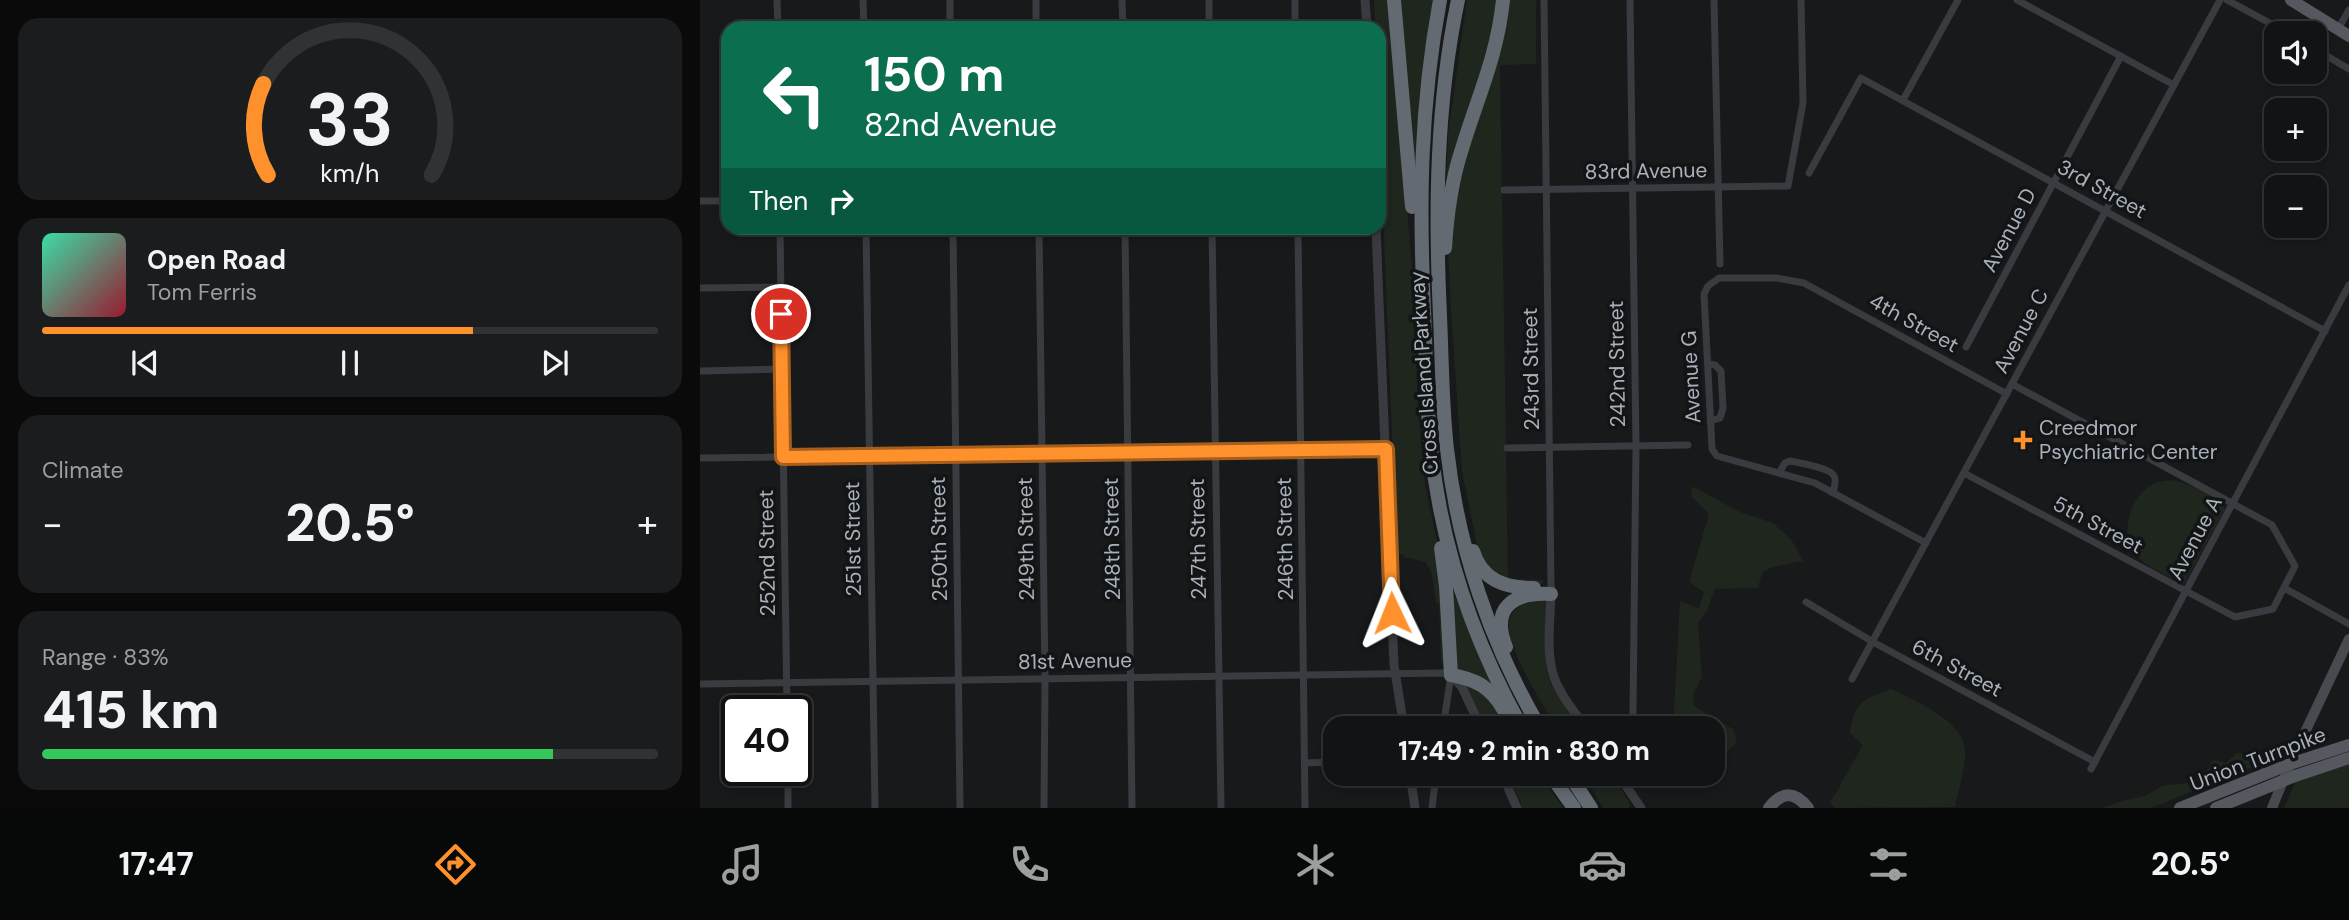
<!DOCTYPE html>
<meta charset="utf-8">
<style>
:root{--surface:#121314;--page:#1b1c1d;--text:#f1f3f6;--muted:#9c9ea0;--line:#313234;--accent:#ff912c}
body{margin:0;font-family:"DM Sans",sans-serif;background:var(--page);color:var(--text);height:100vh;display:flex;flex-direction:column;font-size:26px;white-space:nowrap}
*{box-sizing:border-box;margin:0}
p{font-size:23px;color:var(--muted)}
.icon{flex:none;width:38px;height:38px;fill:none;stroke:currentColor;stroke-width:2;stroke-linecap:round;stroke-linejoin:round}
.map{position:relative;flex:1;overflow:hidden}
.drawer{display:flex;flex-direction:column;gap:18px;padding:18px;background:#0a0a0b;width:700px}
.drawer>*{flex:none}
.top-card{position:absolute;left:21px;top:21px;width:665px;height:214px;border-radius:21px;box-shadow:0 4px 10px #0003,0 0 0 2px var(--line);background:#0b6e4f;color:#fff;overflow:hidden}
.tools{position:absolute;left:1564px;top:21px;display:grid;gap:14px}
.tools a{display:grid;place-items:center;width:63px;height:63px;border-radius:14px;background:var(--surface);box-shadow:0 4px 10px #0003,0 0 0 2px var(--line);font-size:35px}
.speed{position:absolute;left:21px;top:695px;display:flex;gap:14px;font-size:35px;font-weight:700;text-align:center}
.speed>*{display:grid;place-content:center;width:91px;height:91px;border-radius:50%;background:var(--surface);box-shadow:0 4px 10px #0003,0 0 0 2px var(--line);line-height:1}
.speed .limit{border:4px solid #111;border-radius:10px;background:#fff;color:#111}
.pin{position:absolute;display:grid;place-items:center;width:60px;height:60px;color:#fff;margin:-30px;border:4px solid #fff;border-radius:50%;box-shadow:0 2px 7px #0007}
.me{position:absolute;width:77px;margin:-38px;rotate:358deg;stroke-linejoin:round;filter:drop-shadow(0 0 5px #0008)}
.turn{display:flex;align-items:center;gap:24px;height:147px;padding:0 28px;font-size:32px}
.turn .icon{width:91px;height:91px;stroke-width:2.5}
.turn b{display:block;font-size:49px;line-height:60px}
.then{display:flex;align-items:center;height:66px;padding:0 28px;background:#0003;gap:14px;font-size:26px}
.big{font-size:52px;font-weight:800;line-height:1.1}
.drawer .tile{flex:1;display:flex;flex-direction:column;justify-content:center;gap:10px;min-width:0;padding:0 24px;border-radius:21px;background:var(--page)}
.drawer .dial{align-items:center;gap:0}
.dial svg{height:182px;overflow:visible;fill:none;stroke:var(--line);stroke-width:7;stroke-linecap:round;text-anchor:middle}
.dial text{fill:var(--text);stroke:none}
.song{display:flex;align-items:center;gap:21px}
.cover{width:84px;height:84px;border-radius:10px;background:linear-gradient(135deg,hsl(160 70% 55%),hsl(350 70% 35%))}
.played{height:7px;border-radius:4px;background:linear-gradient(90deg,var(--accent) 70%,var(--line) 70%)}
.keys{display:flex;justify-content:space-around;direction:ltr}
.heat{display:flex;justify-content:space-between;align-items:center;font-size:38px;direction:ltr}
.charge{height:10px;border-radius:5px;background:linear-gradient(90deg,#34c759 83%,var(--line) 0)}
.trip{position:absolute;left:623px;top:716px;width:402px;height:70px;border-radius:21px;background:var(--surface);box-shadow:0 4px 10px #0003,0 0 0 2px var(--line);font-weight:800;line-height:70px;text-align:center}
.tab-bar{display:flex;height:112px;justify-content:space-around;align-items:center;background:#070808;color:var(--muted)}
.tab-bar .icon{width:49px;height:49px}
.tab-bar .active{color:var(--accent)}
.tab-bar b{font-size:32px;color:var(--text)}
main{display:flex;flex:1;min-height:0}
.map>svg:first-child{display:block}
.green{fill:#1e261e}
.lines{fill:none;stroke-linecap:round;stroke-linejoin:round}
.minor{stroke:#393b40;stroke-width:7}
.tertiary{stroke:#393b40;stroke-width:9}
.secondary{stroke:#474b50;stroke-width:10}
.primary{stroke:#55595f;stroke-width:12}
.motorway{stroke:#646a71;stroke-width:14}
.route-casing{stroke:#a65e1d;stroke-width:18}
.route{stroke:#ff912c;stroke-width:12}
.poi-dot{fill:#ff912c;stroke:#131416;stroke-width:2.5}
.labels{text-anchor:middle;stroke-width:7;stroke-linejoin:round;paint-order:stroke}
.street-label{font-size:21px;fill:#a9b2bb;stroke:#131416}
.poi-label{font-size:21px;fill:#a9b2bb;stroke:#131416;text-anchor:start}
</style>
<main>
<section class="drawer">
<div class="tile dial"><svg viewBox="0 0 100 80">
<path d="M14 69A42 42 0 1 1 86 69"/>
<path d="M14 69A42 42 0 0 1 12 29" stroke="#ff912c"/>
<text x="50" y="56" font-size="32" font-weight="700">33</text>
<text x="50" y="72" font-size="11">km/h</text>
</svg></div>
<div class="tile">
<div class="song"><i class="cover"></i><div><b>Open Road</b><p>Tom Ferris</p></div></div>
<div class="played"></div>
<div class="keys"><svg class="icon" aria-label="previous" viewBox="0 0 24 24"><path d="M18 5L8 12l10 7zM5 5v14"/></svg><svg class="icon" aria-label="pause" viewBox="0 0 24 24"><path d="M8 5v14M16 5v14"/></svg><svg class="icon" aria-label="next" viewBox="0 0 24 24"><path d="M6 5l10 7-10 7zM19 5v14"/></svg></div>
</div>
<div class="tile"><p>Climate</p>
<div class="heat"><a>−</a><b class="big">20.5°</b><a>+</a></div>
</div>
<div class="tile"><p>Range · 83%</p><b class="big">415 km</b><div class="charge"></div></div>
</section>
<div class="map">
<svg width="1649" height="808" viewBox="0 0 1649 808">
<rect width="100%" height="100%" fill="#18191b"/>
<g class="green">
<path d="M674,0h16l23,281 5,127 7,77 14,65 4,113h-2l-2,-59 -3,-1 -4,-28 -6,-13 -22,-5v-3h-7l-18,-438v-88h-4z"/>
<path d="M697,0h37l-14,90 -5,75z"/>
<path d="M767,0h32l-7,38 -46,147 2,-51z"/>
<path d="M810,0h26v64l-36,1 8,514 36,1 -2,4h-26l-26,-11 -12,-23 -16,-79 -11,-162 -3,-58 8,-66z"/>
<path d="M1471,480c14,2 48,16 54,29l-41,75c-15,-8 -37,-16 -48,-29 -18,-21 -6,-60 19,-72 5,-2 11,-2 16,-3z"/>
<path d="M992,486l48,26 33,11 18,16 12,22 -31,6 -10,6 -4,15 -43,1 -8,21 -9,13 4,54 -9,18 1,11 39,23 4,13 -24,23v-37h-40l7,-127 19,7 5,-16 -15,-10 20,-68 -18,-18z"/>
<path d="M753,594l9,15 29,72 -4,4 -29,-13z"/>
<path d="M830,599l16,1v67l5,17 29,44h-23c-13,-21 -56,-88 -47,-110 3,-9 12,-14 20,-19z"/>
<path d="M767,682h4l30,28 11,18h-27l-19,-41z"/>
<path d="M1191,689c23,11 70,31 74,59 2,12 -7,45 -10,59l-120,1 -5,-5 33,-58 -13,-12c4,-31 13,-34 41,-44z"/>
<path d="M1537,753l40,4 -126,51h-48l19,-7 23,-5 17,-10 39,-5 12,-21 13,3z"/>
<path d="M1649,764v44h-65l13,-30z"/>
<path d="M807,774h31l26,34h-43v-6z"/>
<path d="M883,774h28l18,28 1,4 -2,2h-25z"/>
</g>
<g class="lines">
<g class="minor">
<path d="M77,0l1,28"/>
<path d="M163,0l1,28"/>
<path d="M250,0v28"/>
<path d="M336,0v28"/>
<path d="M422,0l1,28"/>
<path d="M509,0v28"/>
<path d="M595,0v28"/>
<path d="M844,0l7,588"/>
<path d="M930,0l6,446 -3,267 -3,15"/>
<path d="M1014,0l6,264"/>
<path d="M1317,0l157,85"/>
<path d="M1527,0l61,33"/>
<path d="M1638,29l11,-19"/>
<path d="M1615,49l34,20"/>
<path d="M1203,100l55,-100"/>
<path d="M1109,173l52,-95 464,253"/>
<path d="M804,190l284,-4 15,-83 -2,-103"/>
<path d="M0,201h28"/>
<path d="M80,228l7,482"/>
<path d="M166,228l9,580"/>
<path d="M253,228l7,580"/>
<path d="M339,228l6,451 -1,129"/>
<path d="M425,228l7,580"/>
<path d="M512,228l9,580"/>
<path d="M598,228l7,580"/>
<path d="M0,288l81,-1"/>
<path d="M1266,347l155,-291"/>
<path d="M1008,364l7,1 6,6 2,37 -3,10 -10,3"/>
<path d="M0,371l82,-2"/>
<path d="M807,448l181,-3"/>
<path d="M0,458l686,-9"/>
<path d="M1079,473l6,-10 5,-2c10,2 40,7 44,15 3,4 0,12 -1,17"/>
<path d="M1264,473l271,144 38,-8 22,-43 -23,-41 -260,-141"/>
<path d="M1226,543l-111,-60 -98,-27 -5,-7 -8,-155 4,-8 11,-8h58l27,5 203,111"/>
<path d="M1584,588l65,36"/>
<path d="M1106,602l67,40 222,120"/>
<path d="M1152,679l368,-679"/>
<path d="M0,684l743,-11 8,2 -8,53"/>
<path d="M605,763l30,-1"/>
<path d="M1391,769l258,-484"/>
<path d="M88,770v38"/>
<path d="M732,808l4,-34"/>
</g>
<g class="tertiary">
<path d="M665,0l2,28"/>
<path d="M676,228l18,437 10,63"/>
<path d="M851,589c0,28 -6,61 3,88 6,18 21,35 32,51"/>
<path d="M752,676l10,11 19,41"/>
<path d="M710,774l5,34"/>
<path d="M802,774l15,34"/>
<path d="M918,774l23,34"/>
</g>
<path class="secondary" d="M1572,808l18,-44 59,-125"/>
<g class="primary">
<path d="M1591,0l58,36"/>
<path d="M1069,808c13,-17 26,-17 39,0"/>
<path d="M1480,808l110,-44 59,-19"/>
<path d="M1516,808l79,-32 54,-18"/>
</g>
<g class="motorway">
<path d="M694,0l18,207"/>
<path d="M740,0c-20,108 -21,202 -16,311 2,46 2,92 7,137 10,99 43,194 91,280"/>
<path d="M758,0c-22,105 -23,210 -18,316 2,44 2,89 7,133 11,98 43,194 93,279"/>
<path d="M745,248c2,-33 6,-65 16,-96 16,-54 36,-94 42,-152"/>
<path d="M741,548l5,38 5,89c24,4 40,12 52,34"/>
<path d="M773,551c9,30 33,37 61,37"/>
<path d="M806,647c-16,-40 8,-55 45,-53"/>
<path d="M850,774l24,34"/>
<path d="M869,774l22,34"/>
</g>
</g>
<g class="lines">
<g class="route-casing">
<path id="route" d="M81,314l2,143 603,-8 6,164"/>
</g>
<use href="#route" class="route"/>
</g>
<path class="poi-dot" d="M1319.5 429.5h7v7h7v7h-7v7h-7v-7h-7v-7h7z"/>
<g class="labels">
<g class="street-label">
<text transform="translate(946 171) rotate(-1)" y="7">83rd Avenue</text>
<text transform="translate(1402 189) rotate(29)" y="7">3rd Street</text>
<text transform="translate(1309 230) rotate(-62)" y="7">Avenue D</text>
<text transform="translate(1214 323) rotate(29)" y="7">4th Street</text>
<text transform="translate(1321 331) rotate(-62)" y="7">Avenue C</text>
<text transform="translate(917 364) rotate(-91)" y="7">242nd Street</text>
<text transform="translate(831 369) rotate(-91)" y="7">243rd Street</text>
<text transform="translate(724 373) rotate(-94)" y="7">Cross Island Parkway</text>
<text transform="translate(991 377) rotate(-93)" y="7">Avenue G</text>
<text transform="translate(1398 525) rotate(28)" y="7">5th Street</text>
<text transform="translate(1495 538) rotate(-62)" y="7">Avenue A</text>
<text transform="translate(153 539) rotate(-91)" y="7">251st Street</text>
<text transform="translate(239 539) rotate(-91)" y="7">250th Street</text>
<text transform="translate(326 539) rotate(-91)" y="7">249th Street</text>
<text transform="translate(412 539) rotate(-91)" y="7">248th Street</text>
<text transform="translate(498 539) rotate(-91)" y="7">247th Street</text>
<text transform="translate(585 539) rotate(-91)" y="7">246th Street</text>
<text transform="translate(67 553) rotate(-91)" y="7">252nd Street</text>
<text transform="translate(375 661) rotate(-1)" y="7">81st Avenue</text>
<text transform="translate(1257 668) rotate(28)" y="7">6th Street</text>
<text transform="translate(1558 759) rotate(-21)" y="7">Union Turnpike</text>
</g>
<g class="poi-label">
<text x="1339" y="435">Creedmor<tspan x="1339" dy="24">Psychiatric Center</tspan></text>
</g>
</g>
</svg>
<div class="tools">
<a><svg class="icon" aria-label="sound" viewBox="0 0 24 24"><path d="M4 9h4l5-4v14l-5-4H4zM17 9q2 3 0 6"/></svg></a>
<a>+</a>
<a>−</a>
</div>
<div class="speed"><div class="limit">40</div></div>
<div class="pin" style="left:81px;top:314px;background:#d93025"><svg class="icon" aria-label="arrive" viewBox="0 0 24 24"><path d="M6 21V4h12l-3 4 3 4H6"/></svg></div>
<svg class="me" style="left:692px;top:613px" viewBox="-20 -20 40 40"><path d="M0-17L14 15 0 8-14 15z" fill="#ff912c" stroke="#fff" stroke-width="4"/></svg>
<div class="trip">17:49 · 2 min · 830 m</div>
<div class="top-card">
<div class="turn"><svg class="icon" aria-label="left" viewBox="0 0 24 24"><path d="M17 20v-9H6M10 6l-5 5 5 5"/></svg><div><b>150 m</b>82nd Avenue</div></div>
<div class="then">Then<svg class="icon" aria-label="right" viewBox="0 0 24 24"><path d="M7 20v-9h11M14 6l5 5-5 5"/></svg></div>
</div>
</div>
</main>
<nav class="tab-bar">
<b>17:47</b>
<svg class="icon active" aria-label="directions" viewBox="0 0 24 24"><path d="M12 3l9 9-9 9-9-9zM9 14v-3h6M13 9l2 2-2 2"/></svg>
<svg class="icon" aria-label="music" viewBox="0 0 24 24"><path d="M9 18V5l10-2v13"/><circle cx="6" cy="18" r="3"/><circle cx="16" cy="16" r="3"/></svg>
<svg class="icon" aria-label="phone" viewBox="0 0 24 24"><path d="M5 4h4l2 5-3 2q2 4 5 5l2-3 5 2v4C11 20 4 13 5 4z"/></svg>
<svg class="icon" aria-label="climate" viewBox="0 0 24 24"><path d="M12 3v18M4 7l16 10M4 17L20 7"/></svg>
<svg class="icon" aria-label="car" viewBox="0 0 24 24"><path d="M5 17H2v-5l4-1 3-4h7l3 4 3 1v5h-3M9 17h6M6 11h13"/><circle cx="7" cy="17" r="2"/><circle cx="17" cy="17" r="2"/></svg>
<svg class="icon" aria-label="filters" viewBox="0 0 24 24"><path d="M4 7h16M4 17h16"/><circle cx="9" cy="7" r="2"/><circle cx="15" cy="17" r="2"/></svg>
<b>20.5°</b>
</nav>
